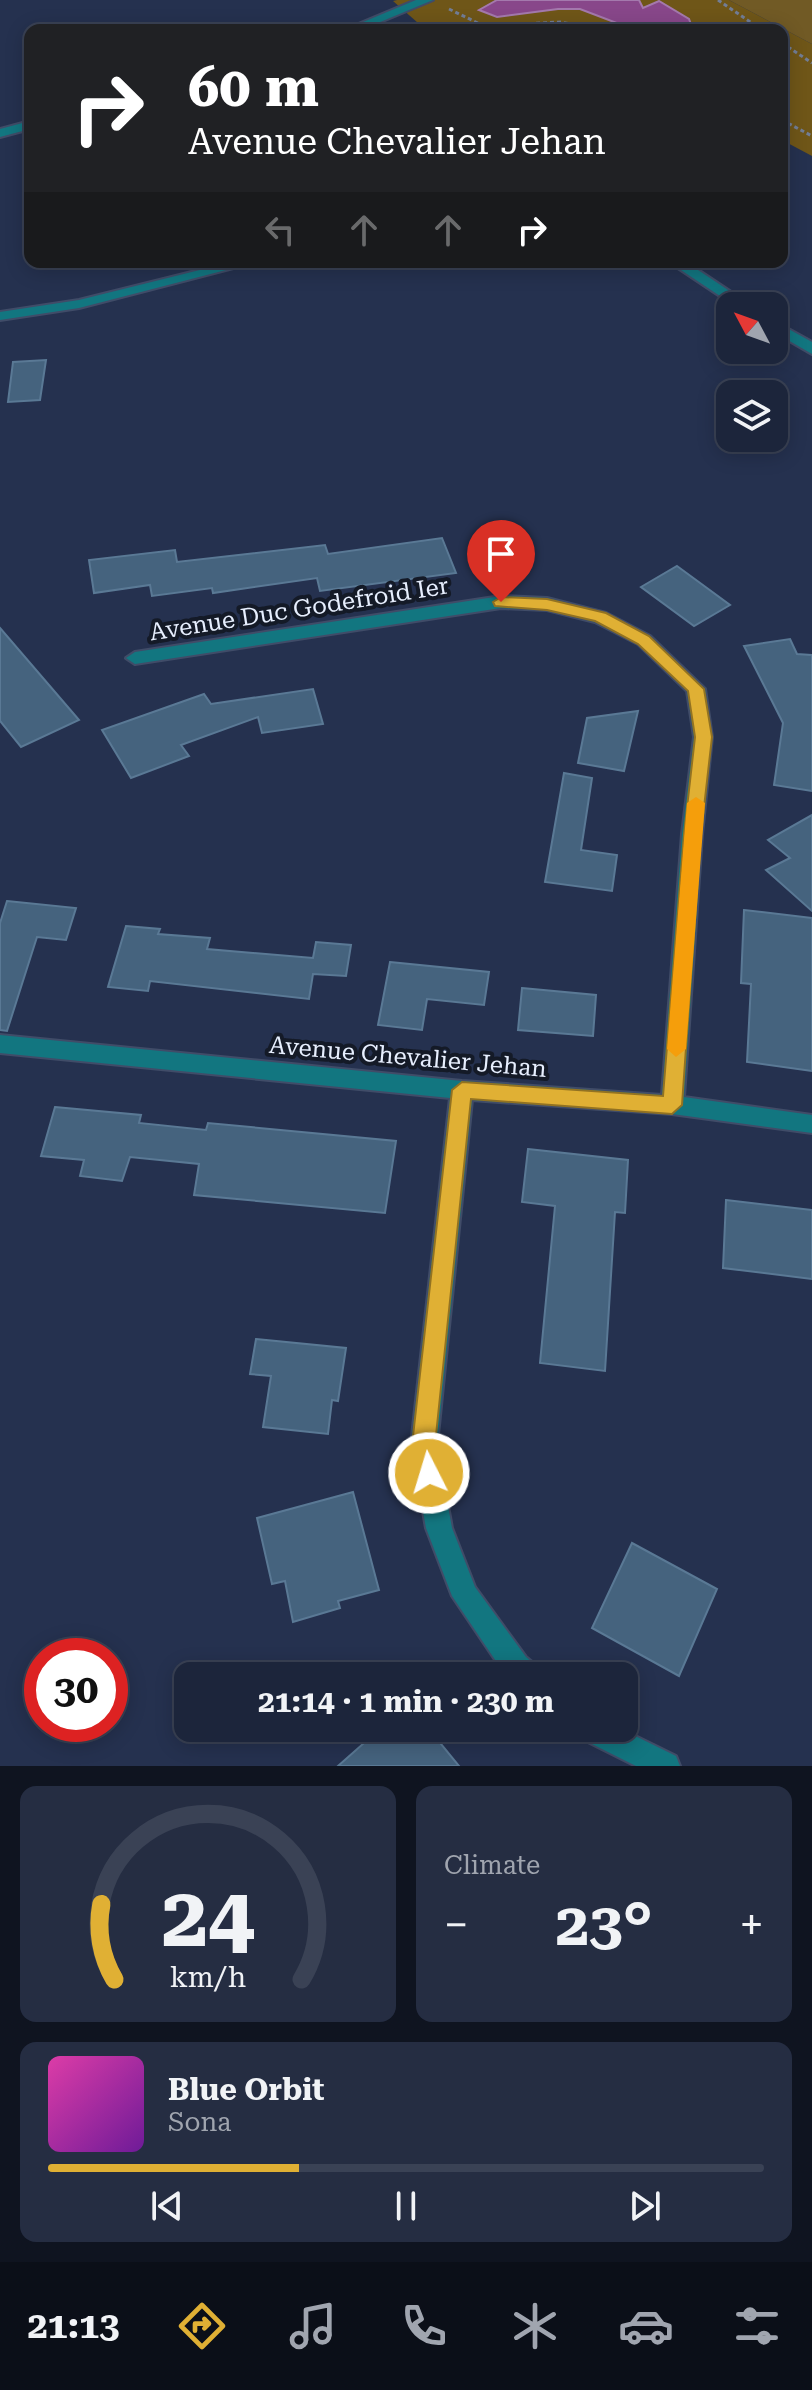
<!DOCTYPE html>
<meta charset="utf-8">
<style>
:root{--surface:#1c253b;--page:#252d42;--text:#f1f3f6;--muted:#a0a5af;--line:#3a4255;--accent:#e0b034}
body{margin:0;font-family:"Roboto Serif",serif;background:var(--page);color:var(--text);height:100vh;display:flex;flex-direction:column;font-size:30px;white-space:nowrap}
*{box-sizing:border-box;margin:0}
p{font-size:26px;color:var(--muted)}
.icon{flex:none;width:44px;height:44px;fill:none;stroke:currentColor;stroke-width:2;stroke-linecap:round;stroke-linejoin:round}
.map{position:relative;height:1766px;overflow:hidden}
.side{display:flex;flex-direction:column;gap:20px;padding:20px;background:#0f1420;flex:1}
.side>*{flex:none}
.guide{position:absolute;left:24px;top:24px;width:764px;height:244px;border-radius:16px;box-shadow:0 4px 20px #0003,0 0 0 2px var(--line);background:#202124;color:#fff;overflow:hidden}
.needle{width:52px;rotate:311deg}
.buttons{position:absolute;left:716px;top:292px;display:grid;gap:16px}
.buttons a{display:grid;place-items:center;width:72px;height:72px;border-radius:16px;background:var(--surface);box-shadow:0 4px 20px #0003,0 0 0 2px var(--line);font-size:40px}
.speed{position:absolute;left:24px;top:1638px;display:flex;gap:16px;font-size:40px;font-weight:700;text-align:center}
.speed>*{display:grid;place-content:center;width:104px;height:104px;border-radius:50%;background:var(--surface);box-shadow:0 4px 20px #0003,0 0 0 2px var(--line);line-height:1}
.speed .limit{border:12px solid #d22;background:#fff;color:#111}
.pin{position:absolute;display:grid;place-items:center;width:68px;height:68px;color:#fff;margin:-82px -34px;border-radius:50% 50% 50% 0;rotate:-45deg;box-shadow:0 0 8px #0007}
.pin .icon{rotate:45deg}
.me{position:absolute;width:88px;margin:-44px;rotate:355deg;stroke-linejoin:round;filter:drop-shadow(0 0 6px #0008)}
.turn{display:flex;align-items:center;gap:28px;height:168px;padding:0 32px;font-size:36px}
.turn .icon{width:104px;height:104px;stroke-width:2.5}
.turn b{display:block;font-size:56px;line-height:68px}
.lanes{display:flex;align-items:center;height:76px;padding:0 32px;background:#0003;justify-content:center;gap:40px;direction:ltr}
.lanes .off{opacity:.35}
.big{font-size:60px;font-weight:700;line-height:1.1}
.side .tile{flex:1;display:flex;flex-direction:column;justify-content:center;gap:12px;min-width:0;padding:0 28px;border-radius:16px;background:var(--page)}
.side .dial{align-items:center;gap:0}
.dial svg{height:208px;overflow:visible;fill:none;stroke:var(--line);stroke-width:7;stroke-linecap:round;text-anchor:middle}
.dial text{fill:var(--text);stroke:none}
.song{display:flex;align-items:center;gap:24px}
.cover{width:96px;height:96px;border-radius:12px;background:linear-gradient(135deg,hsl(320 70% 55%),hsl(280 70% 35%))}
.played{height:8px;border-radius:4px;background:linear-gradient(90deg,var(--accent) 35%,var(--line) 35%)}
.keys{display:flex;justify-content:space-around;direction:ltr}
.heat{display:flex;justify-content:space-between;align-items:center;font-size:44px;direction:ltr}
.side .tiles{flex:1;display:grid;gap:20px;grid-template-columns:1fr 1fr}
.tile:last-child{grid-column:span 2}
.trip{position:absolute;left:174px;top:1662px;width:464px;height:80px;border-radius:16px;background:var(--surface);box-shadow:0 4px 20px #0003,0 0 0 2px var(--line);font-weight:700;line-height:80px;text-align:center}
.dock{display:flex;height:128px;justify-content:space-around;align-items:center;background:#0b0f18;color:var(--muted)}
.dock .icon{width:56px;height:56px}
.dock .active{color:var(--accent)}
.dock b{font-size:36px;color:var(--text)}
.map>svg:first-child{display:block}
.green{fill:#6f5618}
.forest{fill:#715a25}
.water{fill:#88478a;stroke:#a479ad;stroke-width:2}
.building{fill:#45637e;stroke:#5a7995;stroke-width:2}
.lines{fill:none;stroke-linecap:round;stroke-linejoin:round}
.minor-casing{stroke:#404c68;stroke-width:4}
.path{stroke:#727d95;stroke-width:3;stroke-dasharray:4 3;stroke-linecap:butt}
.minor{fill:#127680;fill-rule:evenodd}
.route{fill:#e0b034;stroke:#927222;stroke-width:2}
.slow{fill:#f59e0b}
.labels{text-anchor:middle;stroke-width:8;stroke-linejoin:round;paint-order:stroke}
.street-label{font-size:24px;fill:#e7effe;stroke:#141a27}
</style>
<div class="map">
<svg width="812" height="1766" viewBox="0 0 812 1766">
<rect width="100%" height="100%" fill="#25314f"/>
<path class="green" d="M397,0h332l83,44v112l-30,-16v-110h-356l-33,-29z"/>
<path class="forest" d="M729,0h83v44z"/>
<path class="water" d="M497,0h142l4,8 16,-7 30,18 4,11h-58l-55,-21h-22l-61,8 -18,-7z"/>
<g class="building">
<path d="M46,360l-6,40 -32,2 5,-40z"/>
<path d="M442,538l14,35 -136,18 -3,-13 -104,15 -1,-5 -60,8 -2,-11 -56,8 -5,-33 86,-10 2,12 148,-17 3,9z"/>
<path d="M677,566l53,39 -36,21 -53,-39z"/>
<path d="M0,628l79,92 -58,27 -21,-26z"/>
<path d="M790,639l7,15 15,1v136l-38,-6 9,-62 -39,-77z"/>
<path d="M313,689l10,35 -61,9 -4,-16 -77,28 8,11 -58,22 -29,-48 102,-36 7,10z"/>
<path d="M638,711l-14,60 -46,-8 9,-45z"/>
<path d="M564,773l28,5 -11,72 36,5 -5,36 -67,-9z"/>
<path d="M812,815v96l-46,-41 24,-12 -22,-18z"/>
<path d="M7,901l69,7 -10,32 -29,-3 -30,94 -7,-1v-107z"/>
<path d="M744,910l68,8v153l-65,-9 4,-78 -10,-1z"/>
<path d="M126,926l34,3 -2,5 52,4 -3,11 106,9 3,-16 35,3 -5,31 -33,-2 -4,25 -159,-18 -2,10 -40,-4z"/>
<path d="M390,962l99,10 -5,33 -57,-6 -5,31 -44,-5z"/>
<path d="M522,988l74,7 -3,41 -75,-6z"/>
<path d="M55,1107l86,8 -2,8 67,7 2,-7 188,18 -11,72 -191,-18 5,-31 -69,-7 -8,24 -42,-5 4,-16 -43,-4z"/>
<path d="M528,1149l100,11 -3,53 -10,-1 -10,159 -65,-8 15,-157 -33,-4z"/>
<path d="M726,1200l86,10v69l-89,-11z"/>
<path d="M256,1339l90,9 -8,53 -6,-1 -4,34 -65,-7 8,-51 -21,-2z"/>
<path d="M353,1492l26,98 -41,11 2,7 -47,14 -8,-41 -13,3 -15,-66z"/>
<path d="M632,1543l85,46 -38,87 -87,-48z"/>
<path d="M381,1728h47l31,38h-121z"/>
</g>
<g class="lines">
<g class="minor-casing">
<g id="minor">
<path d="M416,0h17l-72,30h-17z"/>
<path d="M30,121v8l-30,8v-8z"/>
<path d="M232,262h25l-178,46 -79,12v-8l79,-12z"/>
<path d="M669,262h17l66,44h-17z"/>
<path d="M774,321l38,21v12l-38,-22z"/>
<path d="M501,596l46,2 59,15 44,23 55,53 7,48 -10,97 -18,263 128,18v18l-140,-19 -200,-14 -35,345 15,83 23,59 51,70 11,9 4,10h-35l-54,-80 -26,-68 -15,-83 39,-347 -450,-45v-18l462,46 200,14 20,-261 12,-97 -7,-46 -49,-47 -43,-22 -48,-12 -46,-2 -366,56 -9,-6 9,-6z"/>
<path d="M576,1728h43l57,28 4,10h-44l-56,-28z"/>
</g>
</g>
<g class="path">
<path d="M718,0l44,30"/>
<path d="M449,9l35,17 77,-4 37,8"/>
<path d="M782,43l30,20"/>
<path d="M782,120l30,16"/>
</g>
<use href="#minor" class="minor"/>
</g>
<path class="route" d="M501,597l46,2 59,14 43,23 55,53 8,48 -11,97 -19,271 -10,9 -201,-15 -36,346 5,28 -3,8 -8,3 -8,-3 -9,-36 40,-355 10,-8 201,14 21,-262 11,-97 -7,-46 -50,-47 -43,-23 -48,-11 -52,-4 -2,-4z"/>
<path class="slow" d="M696,797l9,6 -19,246 -10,8 -9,-8 20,-246z"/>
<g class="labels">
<g class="street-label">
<text transform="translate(299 609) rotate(-9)" y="8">Avenue Duc Godefroid Ier</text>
<text transform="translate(408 1057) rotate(5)" y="8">Avenue Chevalier Jehan</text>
</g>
</g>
</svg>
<div class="buttons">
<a><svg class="needle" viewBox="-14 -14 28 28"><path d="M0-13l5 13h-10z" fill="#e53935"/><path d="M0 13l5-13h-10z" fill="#a0a5af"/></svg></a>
<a><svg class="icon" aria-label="layers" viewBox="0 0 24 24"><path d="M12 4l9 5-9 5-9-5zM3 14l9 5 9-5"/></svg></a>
</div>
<div class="speed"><div class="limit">30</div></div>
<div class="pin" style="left:501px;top:602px;background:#d93025"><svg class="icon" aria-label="arrive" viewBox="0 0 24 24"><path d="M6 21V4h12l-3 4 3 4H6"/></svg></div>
<svg class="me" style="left:429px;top:1473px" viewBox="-20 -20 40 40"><circle r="17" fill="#e0b034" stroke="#fff" stroke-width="3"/><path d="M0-11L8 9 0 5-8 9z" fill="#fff"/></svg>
<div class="trip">21:14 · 1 min · 230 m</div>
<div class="guide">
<div class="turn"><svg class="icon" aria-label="right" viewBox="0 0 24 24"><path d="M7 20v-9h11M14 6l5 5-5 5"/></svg><div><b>60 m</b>Avenue Chevalier Jehan</div></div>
<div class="lanes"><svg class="icon off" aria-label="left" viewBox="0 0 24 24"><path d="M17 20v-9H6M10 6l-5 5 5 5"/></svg><svg class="icon off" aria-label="ahead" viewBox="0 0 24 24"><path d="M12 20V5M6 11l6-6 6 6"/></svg><svg class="icon off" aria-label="ahead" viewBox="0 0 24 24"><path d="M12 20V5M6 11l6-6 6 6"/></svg><svg class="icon" aria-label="right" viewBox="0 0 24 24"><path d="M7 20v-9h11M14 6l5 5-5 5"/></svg></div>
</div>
</div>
<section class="side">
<div class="tiles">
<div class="tile dial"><svg viewBox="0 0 100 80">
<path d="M14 69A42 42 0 1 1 86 69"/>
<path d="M14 69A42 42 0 0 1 9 40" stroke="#e0b034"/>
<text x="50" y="56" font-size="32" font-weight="700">24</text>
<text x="50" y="72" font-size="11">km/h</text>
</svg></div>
<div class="tile"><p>Climate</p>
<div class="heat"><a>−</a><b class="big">23°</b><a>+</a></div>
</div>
<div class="tile">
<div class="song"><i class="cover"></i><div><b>Blue Orbit</b><p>Sona</p></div></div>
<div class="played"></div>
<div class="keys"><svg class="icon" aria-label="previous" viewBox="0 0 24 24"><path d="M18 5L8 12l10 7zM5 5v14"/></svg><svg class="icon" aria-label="pause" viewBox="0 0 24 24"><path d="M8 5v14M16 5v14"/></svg><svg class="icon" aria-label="next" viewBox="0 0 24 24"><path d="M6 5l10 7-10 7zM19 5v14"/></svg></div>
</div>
</div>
</section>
<nav class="dock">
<b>21:13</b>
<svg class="icon active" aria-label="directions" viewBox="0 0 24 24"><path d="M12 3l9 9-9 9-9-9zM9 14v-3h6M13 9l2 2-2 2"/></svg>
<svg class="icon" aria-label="music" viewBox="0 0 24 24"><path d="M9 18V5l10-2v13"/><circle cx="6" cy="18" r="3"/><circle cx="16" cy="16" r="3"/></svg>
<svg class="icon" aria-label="phone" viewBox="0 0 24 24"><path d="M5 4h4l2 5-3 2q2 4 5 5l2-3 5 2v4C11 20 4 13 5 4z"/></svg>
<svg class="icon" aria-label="climate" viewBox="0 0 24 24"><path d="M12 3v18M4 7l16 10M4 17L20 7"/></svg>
<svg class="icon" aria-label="car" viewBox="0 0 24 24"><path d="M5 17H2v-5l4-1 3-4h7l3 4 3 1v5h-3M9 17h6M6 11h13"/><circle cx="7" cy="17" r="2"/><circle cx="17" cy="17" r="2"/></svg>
<svg class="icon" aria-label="filters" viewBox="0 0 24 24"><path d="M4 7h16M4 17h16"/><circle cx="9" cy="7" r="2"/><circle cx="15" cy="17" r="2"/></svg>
</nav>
